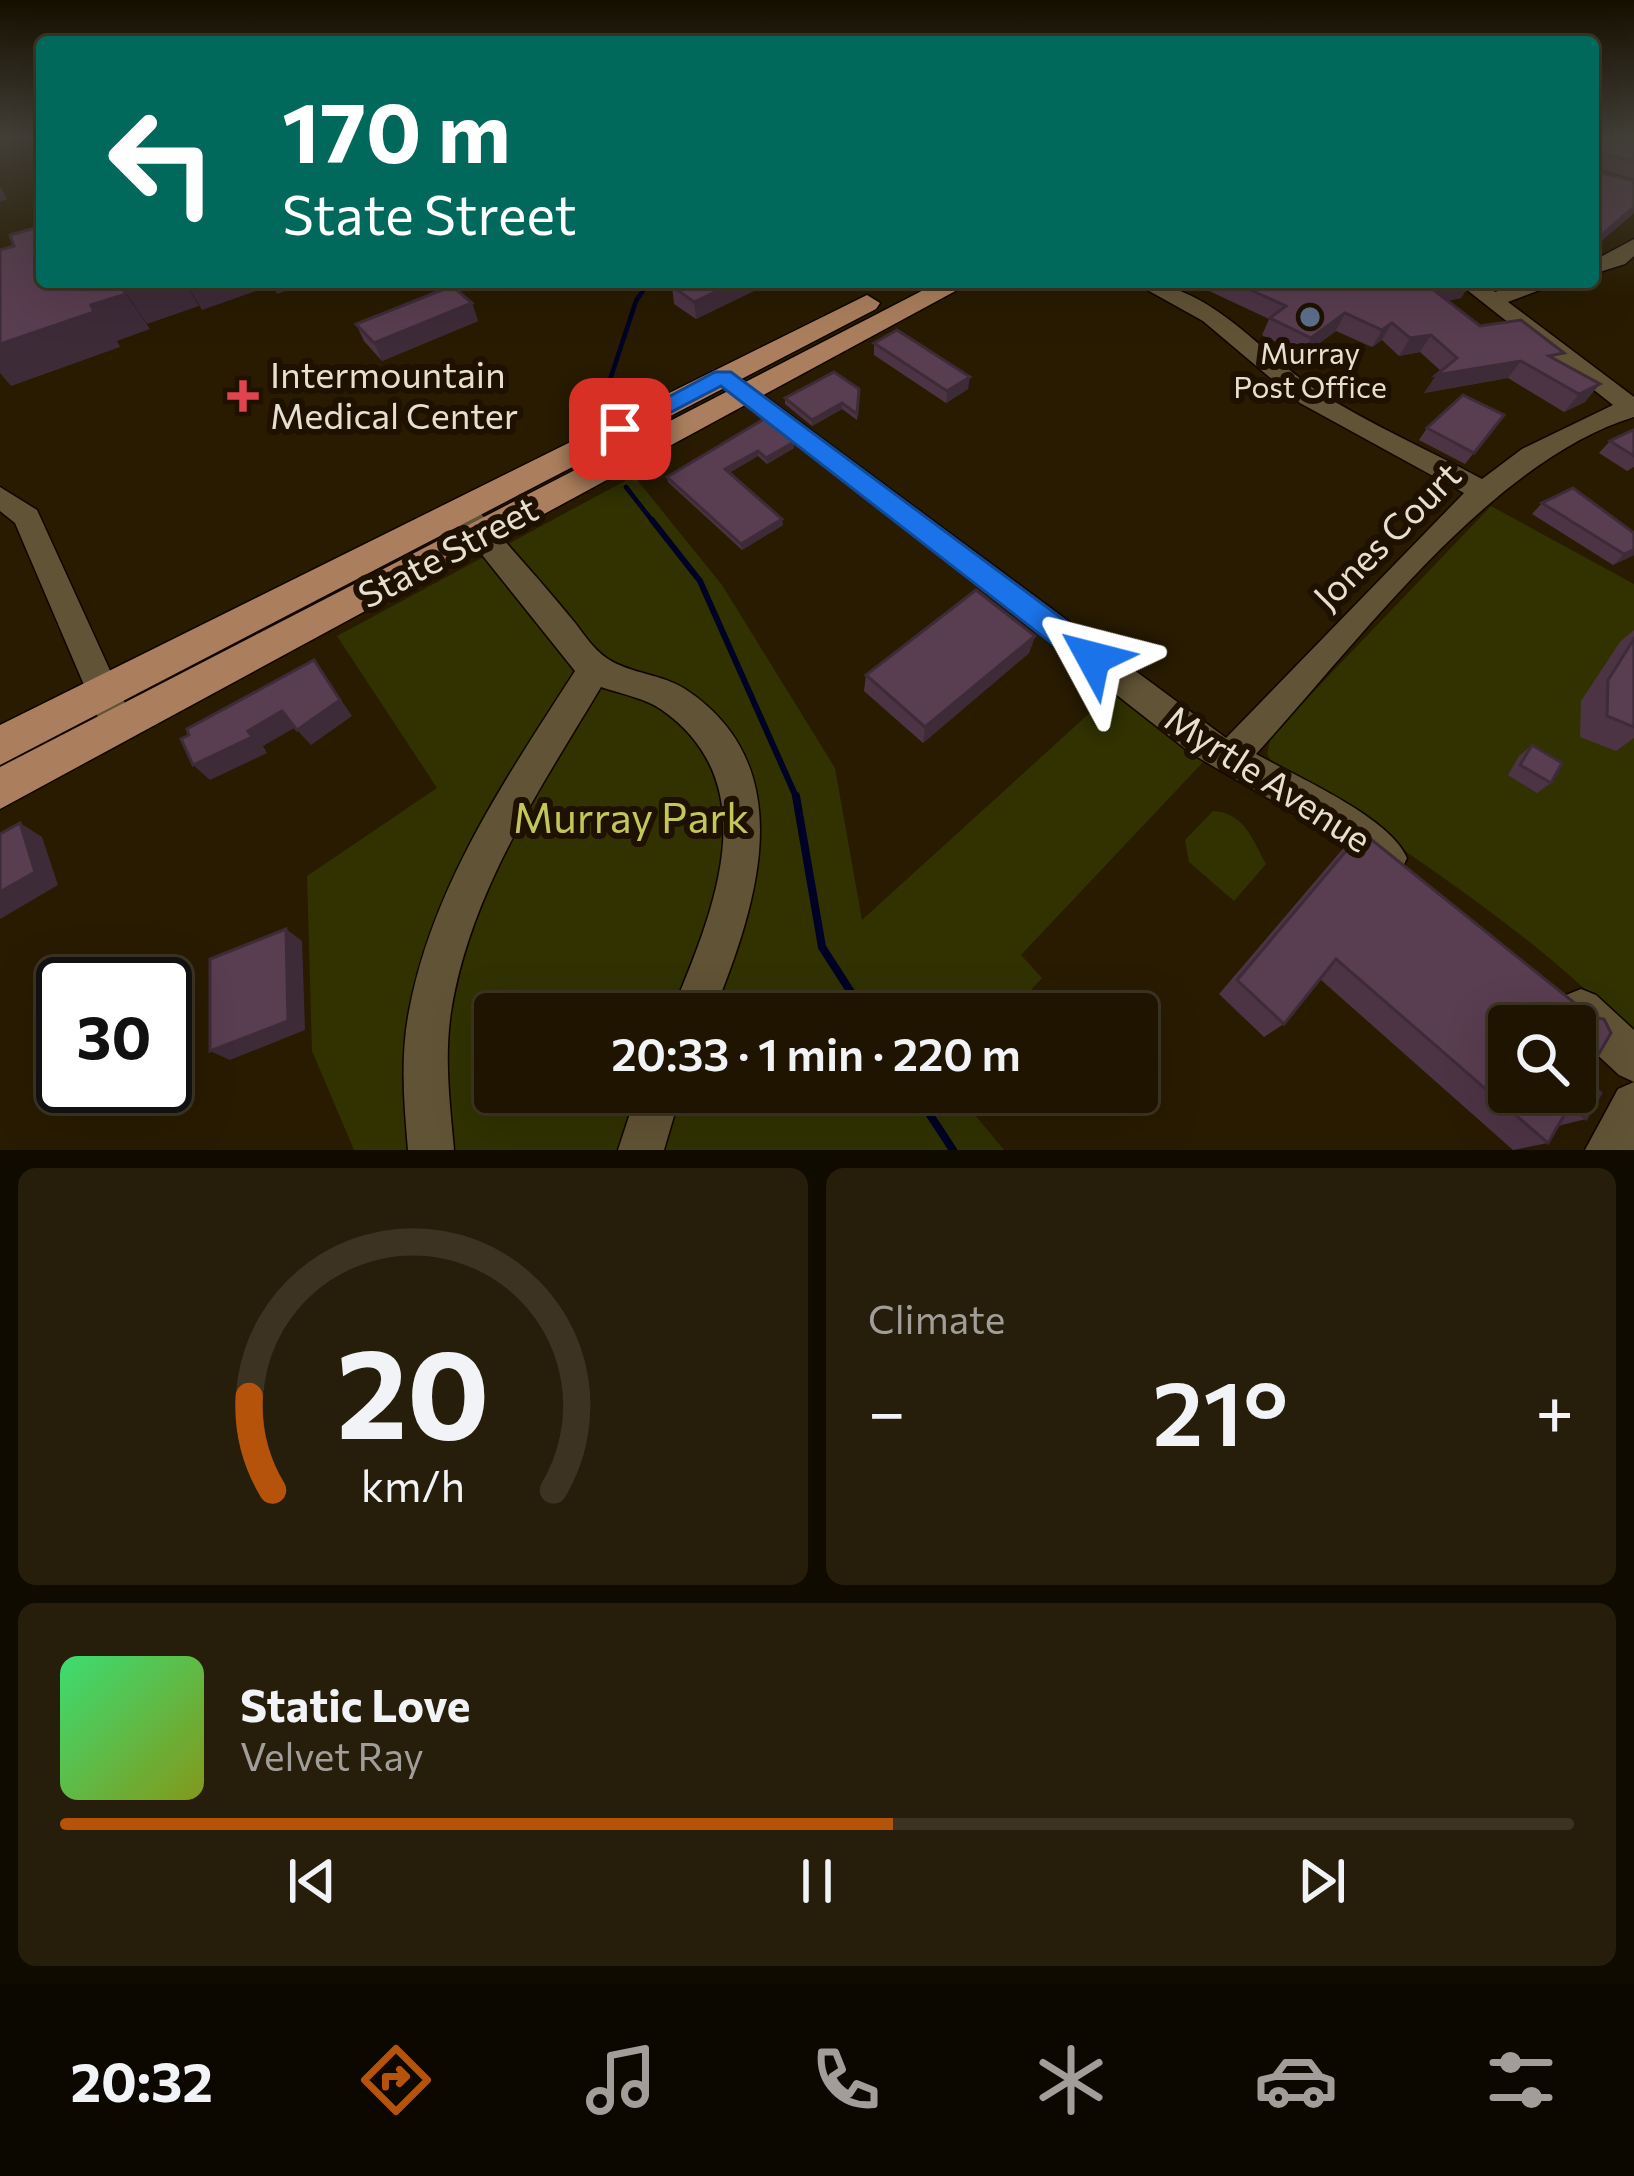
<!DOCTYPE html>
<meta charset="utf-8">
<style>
:root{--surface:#1e1400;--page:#261d0a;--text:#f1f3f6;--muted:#a19e99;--line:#3c3322;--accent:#b45309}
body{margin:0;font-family:Commissioner,sans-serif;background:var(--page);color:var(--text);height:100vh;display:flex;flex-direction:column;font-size:45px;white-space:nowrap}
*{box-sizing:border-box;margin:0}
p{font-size:39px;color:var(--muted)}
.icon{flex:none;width:66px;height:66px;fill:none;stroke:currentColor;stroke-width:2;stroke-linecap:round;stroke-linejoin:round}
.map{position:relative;height:1150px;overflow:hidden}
.drawer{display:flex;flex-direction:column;gap:18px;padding:18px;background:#100b00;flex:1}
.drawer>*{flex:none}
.guide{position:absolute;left:36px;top:36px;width:1563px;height:252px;border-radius:12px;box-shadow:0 12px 48px #0002,0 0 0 3px var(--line);background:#00695c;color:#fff;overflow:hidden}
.controls{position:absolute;left:1488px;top:1005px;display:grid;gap:24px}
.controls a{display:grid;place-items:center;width:108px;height:108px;border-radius:12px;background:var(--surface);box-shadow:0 12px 48px #0002,0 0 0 3px var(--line);font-size:60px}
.speed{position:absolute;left:36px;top:957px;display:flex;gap:24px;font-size:60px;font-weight:700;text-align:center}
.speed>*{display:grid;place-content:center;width:156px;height:156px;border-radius:50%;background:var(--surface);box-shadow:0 12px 48px #0002,0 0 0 3px var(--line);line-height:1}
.speed .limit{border:6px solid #111;border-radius:18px;background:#fff;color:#111}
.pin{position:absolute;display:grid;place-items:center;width:102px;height:102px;color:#fff;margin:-51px;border-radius:24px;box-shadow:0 6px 18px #0006}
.me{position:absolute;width:132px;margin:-66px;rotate:308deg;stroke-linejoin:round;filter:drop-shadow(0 0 9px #0008)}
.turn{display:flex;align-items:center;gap:42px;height:252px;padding:0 48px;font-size:54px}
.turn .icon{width:156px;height:156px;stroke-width:2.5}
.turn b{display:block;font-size:84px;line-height:102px}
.big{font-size:90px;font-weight:600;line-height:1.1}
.drawer .widget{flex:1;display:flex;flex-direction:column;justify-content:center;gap:18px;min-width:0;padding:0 42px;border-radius:18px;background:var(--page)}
.drawer .dial{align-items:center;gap:0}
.dial svg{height:312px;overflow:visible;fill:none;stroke:var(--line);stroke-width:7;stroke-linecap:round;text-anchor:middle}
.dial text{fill:var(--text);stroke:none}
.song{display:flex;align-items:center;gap:36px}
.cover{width:144px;height:144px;border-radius:18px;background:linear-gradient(135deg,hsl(140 70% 55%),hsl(70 70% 35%))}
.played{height:12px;border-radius:6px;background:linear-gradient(90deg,var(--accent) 55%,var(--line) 55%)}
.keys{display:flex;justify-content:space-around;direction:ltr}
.heat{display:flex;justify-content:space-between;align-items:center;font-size:66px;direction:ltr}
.drawer .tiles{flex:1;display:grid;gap:18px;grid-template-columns:1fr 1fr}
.widget:last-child{grid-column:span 2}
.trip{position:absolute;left:474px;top:993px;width:684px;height:120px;border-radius:12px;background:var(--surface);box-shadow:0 12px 48px #0002,0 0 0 3px var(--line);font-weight:600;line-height:120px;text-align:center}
.tabs{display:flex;height:192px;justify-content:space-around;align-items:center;background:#0c0800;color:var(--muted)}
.tabs .icon{width:84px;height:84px}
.tabs .on{color:var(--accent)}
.tabs b{font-size:54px;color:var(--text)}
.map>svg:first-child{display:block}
.green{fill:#313200}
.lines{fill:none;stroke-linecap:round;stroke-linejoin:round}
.stream-far2{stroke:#000126;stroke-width:4.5}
.stream-far1{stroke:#000126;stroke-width:6}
.stream{stroke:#000126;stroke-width:8}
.minor-casing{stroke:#100500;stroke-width:3}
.major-casing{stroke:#100500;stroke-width:3}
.minor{fill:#615335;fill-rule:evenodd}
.major{fill:#ab7f5d;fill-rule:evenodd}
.wall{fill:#4d3445}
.shaded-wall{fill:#3e2b38}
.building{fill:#593d50;stroke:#3e2b38;stroke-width:3;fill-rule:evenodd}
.route{fill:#1a73e8;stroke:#114b97;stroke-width:3}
.service-dot{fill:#5c6f8a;stroke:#1e1100;stroke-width:4.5}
.health-dot{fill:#e0444e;stroke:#1e1100;stroke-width:4.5}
.labels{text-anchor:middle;stroke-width:12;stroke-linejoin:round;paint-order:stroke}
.far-poi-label{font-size:30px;fill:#e8e0cf;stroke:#1e1100}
.poi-label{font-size:36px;fill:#e8e0cf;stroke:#1e1100;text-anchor:start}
.street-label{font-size:36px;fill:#e8e0cf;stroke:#1e1100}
.near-park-label{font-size:42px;fill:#c2c759;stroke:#1e1100}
</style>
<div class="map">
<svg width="1634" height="1150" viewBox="0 0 1634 1150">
<rect width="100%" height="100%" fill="#281b00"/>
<g class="green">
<path d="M634,476l88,109 113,183 27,152 253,-230 90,70 -184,195 21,23 -33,36h-514v78h461l48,58h-650l-42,-99 -5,-175 130,-88 -100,-152z"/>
<path d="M1491,506l143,78v455c-81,-91 -193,-162 -292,-232 -24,-17 -61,-27 -75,-53l4,-18z"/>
<path d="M1213,811c33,2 40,31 53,53l-32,37 -45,-39 -4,-22z"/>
</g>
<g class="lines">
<g class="stream-far2">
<path d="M599,413l37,-112 13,-19"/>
<path d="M626,487l28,36"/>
</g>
<path class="stream-far1" d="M652,520l48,61 97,218"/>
<g class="stream">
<path d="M796,796l26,151 43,67"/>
<path d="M915,1092l38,58"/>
</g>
<g class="minor-casing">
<g id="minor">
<path d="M1634,239v17l-9,8 -32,10v-13z"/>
<path d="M1133,282c78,0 126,71 186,110 52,33 110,58 163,87l40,-30 91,-44 -156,-123h25l13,10 32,-10h34l-53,20 126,95v20c-144,44 -277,227 -378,337 39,22 134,63 151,104l-6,13 -13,5 -69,-48 -127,-74 -481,-377 3,-5h18l494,366 238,-245 -164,-90 -97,-82z"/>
<path d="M0,487l37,23 91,200 -5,10 -12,5 -12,-5 -84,-197 -15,-12z"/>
<path d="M465,504l10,3c32,37 65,73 96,111 12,14 21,31 37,41 23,15 54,15 77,30 119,78 71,218 28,325h-42c40,-98 99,-228 -9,-304 -17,-12 -41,-16 -61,-23 -61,102 -131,205 -150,325 -7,46 -1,92 3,138h-46c-4,-46 -8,-93 1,-139 24,-127 98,-234 166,-340l-120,-150 -4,-7z"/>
<path d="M1581,989l15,6 38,35v52l-15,-7 -44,-41v-8l-9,-1 -6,-15 6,-15z"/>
<path d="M1634,1082v68h-49l33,-61z"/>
<path d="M637,1092h44l-17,58h-46z"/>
</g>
</g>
<g class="major-casing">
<g id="major">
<path d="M939,282h33l-972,527v-42z"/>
<path d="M867,295l13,8 -4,6 -876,456v-40z"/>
</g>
</g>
<use href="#minor" class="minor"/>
<use href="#major" class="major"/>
</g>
<g class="wall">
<path d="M1593,136h41v43l-32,-9v3l32,8v32l-41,35z"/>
<path d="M1190,282h281l-10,16 -14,3 33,25 78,35 27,41 -21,10 -56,-34 -84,15 17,-22 -21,-19 -21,4 -17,-16 -10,7 -36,-16 -33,24 -41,-20 7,-16z"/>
<path d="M672,286h92l-68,33 -22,-15z"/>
<path d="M472,303l6,18 -96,40 -18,-20 -8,-17z"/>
<path d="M874,343l94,46 -22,14 -72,-48z"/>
<path d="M859,389l-2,31 -15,-11 -30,17 -27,-22v-6z"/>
<path d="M1504,415l-39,49 -46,-24 8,-12z"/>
<path d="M764,419l30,29 -27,16 -9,-8 -29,17 54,52 -41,25 -74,-68 -1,-5z"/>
<path d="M1634,431v36l-7,4 -28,-18 11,-12z"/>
<path d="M1542,503l92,30v22l-21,10 -81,-51z"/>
<path d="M1634,630v108l-18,13 -36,-14 1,-36 39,-59z"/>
<path d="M1035,636l-6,17 -106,90 -59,-52 2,-16z"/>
<path d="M1532,745l19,38 -14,10 -29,-18 11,-19z"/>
<path d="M1362,832l224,287 -28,7 -10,17 -35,7 -193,-171 -36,45 -20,13 -45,-43 122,-143z"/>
</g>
<g class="shaded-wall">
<path d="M0,186l7,13 -7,3z"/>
<path d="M1634,207v6l-41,35v-11z"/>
<path d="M143,282h42l14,24 -52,18 -24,-35z"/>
<path d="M185,282h83l2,4 -68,24z"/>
<path d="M271,282h27l2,3 -23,9z"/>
<path d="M736,282h28v4l-68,33 -2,-17z"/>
<path d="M1471,282l-10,16 -40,7 10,-17z"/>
<path d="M126,294l24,35 -33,12 3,6 -109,39 -11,-13v-29l91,-39z"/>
<path d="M472,303l6,18 -96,40 -8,-18z"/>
<path d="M1345,313l-9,18 -33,24 8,-17z"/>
<path d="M1392,323l-10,17 -10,7 10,-17z"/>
<path d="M1431,335l-11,17 -21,4 11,-18z"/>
<path d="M1521,361l-13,17 -84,15 12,-18z"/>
<path d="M970,377l-2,12 -22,14 1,-12z"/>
<path d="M1600,384l-15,18 -21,10 15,-18z"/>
<path d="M842,403v6l-30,17v-6z"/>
<path d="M794,442v6l-27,16 -1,-6z"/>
<path d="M758,451v5l-33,19v-6z"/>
<path d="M782,519l1,6 -41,25 -1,-6z"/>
<path d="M1634,550v5l-21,10 11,-11z"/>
<path d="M1035,636l-6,17 -106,90 2,-16z"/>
<path d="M314,660l38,56 -41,29 -14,-15z"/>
<path d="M282,711l14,16 -33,19 4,7 -57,27 -17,-15z"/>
<path d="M20,823l22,14 16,48 -58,34v-27z"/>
<path d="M286,929l16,12 3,89 -75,30 -20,-9z"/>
</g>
<g class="building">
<path d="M1593,136h41v26l-34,-9 2,20 32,8v26l-31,27 -10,3z"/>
<path d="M42,226v56h101l-20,7 3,5 -35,11 3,7 -94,32v-94l14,-4 -4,-11z"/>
<path d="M673,282h63l-42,20 -22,-16z"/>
<path d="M1233,282h234l-36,6 49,38 41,-6 43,33 -15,3 51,28 -21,10 -58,-33 -85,14 21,-17 -26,-23 -21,3 -18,-15 -10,7 -37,-17 -34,25 -41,-20 16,-12z"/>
<path d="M452,286l20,17 -98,40 -18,-19z"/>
<path d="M897,330l73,47 -23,14 -73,-48z"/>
<path d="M834,372l25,17 -2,25 -15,-11 -30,17 -27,-22z"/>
<path d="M1463,395l41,20 -30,38 -47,-25z"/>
<path d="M764,419l30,23 -28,16 -8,-7 -33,18 57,50 -41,25 -74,-67z"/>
<path d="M1633,430l1,1v25l-24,-15z"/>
<path d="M1573,488l61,45v17l-10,4 -82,-51z"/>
<path d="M976,590l59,46 -110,91 -59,-52z"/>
<path d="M1634,639v88l-27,-11 1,-36z"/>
<path d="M314,660l26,40 -43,30 -15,-19 -34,20 4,6 -59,28 -12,-26 8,-4 -2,-6z"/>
<path d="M1532,745l30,18 -11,20 -31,-18z"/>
<path d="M20,823l15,49 -35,20v-58z"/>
<path d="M1362,832l230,185 12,2 7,14 -27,46 17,14 -15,26 -16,-14 -22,38 -212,-184 -52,65 -47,-44zM1509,1026h66v66h-66z"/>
<path d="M286,929l2,92 -78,30v-92z"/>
</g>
<linearGradient id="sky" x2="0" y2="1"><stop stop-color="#160f00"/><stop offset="0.46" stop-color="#423f37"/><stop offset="1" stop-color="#423f37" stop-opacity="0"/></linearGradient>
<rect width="1634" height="297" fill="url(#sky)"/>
<path class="route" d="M715,372h16l372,277 4,9 -4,9h-21l-361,-281 -92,48 -9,3 -11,-8z"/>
<circle class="service-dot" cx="1310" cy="317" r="12"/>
<path class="health-dot" d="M237 378h12v12h12v12h-12v12h-12v-12h-12v-12h12z"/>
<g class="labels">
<g class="far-poi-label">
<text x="1310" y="364">Murray<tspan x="1310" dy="34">Post Office</tspan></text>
</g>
<g class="poi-label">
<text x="270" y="388">Intermountain<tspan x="270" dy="41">Medical Center</tspan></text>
</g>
<g class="street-label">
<text transform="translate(1387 536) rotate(-45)" y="13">Jones Court</text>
<text transform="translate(448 552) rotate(-28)" y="13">State Street</text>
<text transform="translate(1268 779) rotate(33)" y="13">Myrtle Avenue</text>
</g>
<g class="near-park-label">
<text x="631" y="833">Murray Park</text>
</g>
</g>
</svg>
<div class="controls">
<a><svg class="icon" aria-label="search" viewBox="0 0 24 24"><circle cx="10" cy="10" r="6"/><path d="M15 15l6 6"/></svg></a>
</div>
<div class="speed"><div class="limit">30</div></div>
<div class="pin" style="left:620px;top:429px;background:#d93025"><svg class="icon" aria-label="arrive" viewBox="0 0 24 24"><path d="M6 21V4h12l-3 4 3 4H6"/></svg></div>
<svg class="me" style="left:1093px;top:658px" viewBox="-20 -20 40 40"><path d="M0-17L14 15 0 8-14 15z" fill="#1a73e8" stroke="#fff" stroke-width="4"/></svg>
<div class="trip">20:33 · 1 min · 220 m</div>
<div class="guide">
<div class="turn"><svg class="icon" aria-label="left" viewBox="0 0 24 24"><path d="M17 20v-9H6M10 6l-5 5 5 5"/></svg><div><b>170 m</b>State Street</div></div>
</div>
</div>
<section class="drawer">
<div class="tiles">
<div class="widget dial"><svg viewBox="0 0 100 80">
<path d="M14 69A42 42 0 1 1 86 69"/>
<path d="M14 69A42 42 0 0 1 8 45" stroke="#b45309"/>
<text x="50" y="56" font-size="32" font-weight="700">20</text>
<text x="50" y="72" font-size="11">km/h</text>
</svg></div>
<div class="widget"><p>Climate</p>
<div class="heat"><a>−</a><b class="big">21°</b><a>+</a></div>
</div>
<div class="widget">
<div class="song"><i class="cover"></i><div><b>Static Love</b><p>Velvet Ray</p></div></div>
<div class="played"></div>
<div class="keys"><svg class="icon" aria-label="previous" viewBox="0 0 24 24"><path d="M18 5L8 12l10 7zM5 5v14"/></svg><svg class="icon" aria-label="pause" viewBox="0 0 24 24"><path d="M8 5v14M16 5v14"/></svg><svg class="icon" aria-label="next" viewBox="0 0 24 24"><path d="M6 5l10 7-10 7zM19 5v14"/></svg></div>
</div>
</div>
</section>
<nav class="tabs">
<b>20:32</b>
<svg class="icon on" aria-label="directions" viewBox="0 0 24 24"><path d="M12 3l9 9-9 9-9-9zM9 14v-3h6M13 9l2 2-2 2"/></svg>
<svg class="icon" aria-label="music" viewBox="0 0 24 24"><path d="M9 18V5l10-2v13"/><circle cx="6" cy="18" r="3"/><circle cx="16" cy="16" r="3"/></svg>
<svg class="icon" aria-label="phone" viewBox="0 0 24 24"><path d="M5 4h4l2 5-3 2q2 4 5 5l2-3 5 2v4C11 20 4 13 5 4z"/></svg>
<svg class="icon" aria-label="climate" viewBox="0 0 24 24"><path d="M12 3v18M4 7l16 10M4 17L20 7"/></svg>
<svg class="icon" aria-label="car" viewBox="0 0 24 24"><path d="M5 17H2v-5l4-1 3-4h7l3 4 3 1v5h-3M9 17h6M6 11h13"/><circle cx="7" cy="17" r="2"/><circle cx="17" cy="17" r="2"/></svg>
<svg class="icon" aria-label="filters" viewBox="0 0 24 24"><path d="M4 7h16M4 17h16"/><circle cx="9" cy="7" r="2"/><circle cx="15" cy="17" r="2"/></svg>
</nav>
